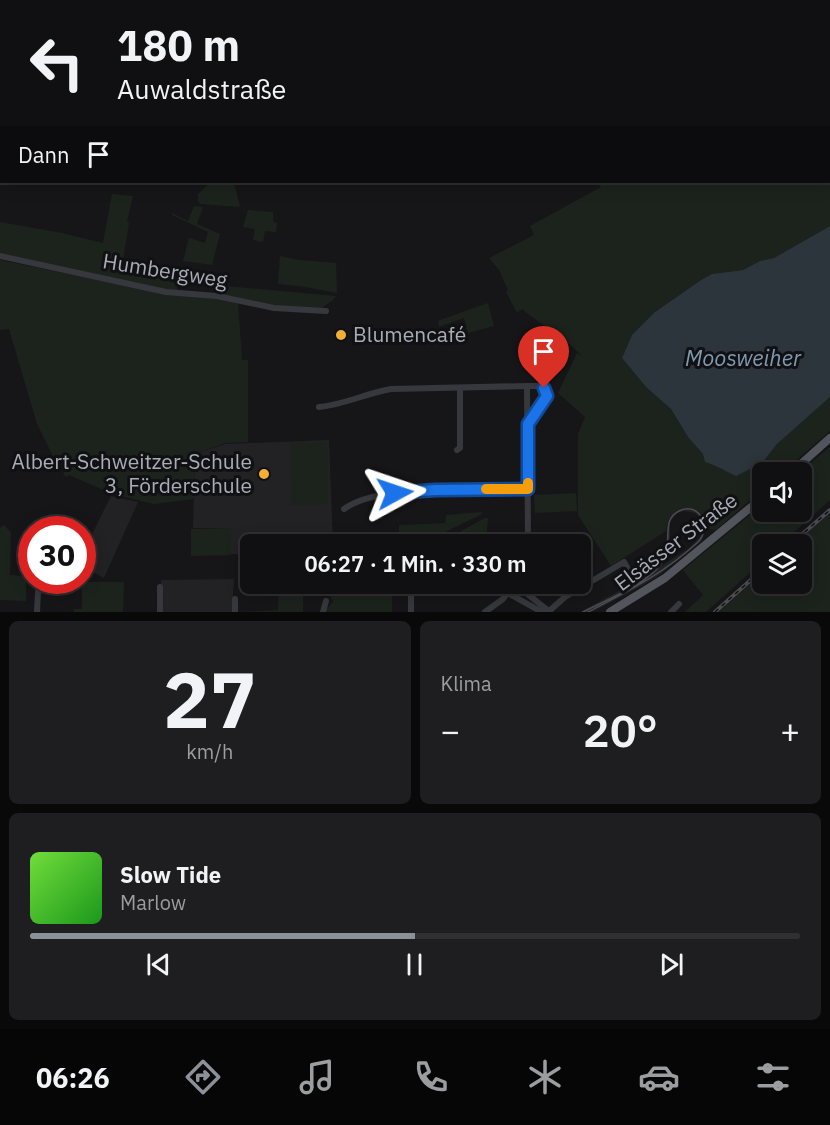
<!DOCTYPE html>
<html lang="de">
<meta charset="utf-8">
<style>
:root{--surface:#101012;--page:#1e1e20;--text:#f1f3f6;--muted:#9c9d9f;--line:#303032;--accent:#8c9099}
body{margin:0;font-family:"IBM Plex Sans",sans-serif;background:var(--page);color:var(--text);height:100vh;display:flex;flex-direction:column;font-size:22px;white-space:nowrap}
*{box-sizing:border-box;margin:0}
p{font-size:20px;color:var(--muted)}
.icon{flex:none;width:33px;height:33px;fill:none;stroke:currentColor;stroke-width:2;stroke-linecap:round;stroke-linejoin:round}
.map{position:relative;height:612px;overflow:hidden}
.sheet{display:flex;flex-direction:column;gap:9px;padding:9px;background:#09090a;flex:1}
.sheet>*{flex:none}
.banner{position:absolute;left:0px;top:0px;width:831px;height:183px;box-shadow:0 3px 15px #0003,0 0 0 2px var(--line);background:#101012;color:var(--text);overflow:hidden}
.buttons{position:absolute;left:752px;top:462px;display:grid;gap:12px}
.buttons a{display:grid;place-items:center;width:60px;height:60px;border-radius:9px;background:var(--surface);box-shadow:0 3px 15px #0003,0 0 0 2px var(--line);font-size:30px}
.speed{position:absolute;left:18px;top:516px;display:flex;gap:12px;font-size:30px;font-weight:700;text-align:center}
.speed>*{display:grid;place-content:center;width:78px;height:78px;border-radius:50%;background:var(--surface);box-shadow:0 3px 15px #0003,0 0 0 2px var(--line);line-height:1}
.speed .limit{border:9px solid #d22;background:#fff;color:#111}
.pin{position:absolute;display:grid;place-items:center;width:51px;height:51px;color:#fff;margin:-62px -26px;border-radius:50% 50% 50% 0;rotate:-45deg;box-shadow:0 0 6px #0007}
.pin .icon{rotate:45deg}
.me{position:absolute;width:66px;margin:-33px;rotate:85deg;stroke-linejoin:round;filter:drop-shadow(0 0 4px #0008)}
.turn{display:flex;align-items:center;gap:21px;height:126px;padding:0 18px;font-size:27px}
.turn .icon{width:78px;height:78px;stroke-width:2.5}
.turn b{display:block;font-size:42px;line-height:51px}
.then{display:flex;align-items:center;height:57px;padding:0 18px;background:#0003;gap:12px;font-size:22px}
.big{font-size:45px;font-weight:600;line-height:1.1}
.sheet .widget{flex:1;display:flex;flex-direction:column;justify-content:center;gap:9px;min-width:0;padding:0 21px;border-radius:9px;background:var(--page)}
.sheet .dial{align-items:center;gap:0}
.dial b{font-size:78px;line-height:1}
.song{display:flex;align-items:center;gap:18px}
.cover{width:72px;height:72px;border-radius:9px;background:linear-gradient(135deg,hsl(100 70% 55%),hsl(120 70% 35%))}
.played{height:6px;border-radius:3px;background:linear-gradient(90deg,var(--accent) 50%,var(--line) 50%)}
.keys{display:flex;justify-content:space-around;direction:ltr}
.heat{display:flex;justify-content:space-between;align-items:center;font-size:33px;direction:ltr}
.sheet .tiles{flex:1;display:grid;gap:9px;grid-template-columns:1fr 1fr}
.widget:last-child{grid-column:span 2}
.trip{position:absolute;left:240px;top:534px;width:351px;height:60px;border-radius:9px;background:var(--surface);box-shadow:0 3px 15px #0003,0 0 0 2px var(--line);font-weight:600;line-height:60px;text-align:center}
.tab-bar{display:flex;height:96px;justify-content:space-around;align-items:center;background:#060607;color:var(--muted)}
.tab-bar .icon{width:42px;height:42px}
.tab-bar .active{color:var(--accent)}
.tab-bar b{font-size:27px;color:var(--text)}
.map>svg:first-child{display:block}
.built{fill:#222225;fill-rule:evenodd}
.green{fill:#1c231d}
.water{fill:#2c353c}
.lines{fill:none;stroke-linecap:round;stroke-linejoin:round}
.minor{stroke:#37383d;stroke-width:6}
.major{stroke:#53555c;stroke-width:8}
.tram{stroke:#4a4c52;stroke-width:1.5}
.rail-casing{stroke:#4a4c52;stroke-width:4}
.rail{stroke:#111113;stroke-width:1.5;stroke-dasharray:4.5;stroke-linecap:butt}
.route-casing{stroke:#114b97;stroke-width:15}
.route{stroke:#1a73e8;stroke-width:10}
.slow{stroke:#f59e0b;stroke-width:10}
.poi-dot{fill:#f2b134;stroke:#111113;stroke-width:2}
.labels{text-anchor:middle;stroke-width:6;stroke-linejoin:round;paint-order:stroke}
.street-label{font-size:21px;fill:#a8adb8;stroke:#111113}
.poi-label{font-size:21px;fill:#a8adb8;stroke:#111113;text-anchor:start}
.water-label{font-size:22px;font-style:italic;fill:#7f9bb3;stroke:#111113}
</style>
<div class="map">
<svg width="830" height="612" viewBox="0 0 830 612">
<rect width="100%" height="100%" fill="#161618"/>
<g class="built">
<path d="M329,440l4,104h-83v10h-19v-26h-38l2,-74 30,-10z"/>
<path d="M111,496l27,6 -34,76 -21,-11v-15z"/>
<path d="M684,508l15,4 5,8 2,9 -5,12 -42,34 -16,10 -51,27h-12l63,-34 13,-10 10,-17 2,-29 4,-8zM684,511l11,2 6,5 2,10 -2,8 -12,12 -27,18 8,-19v-26l7,-8z"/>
<path d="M234,579l-2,33h-71v-32z"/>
</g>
<g class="green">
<path d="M830,177v49l-56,32 -14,3 -17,9 -31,4 -11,6 -46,32 -23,23 -10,23 24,29 25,22 17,28 34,33 40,-7 15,-19 53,-47v34l-47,41h-21v18l-46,40 -10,-1c-3,-30 -37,-26 -40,2l-55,35 -33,-51v-81l7,-17 -27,-24 19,-40 6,4c-15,-17 -43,-33 -61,-48l-5,4 -11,-21 2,-2 -9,-20 -10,-12 45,-23 -4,-9 71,-39 -5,-5h234z"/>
<path d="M211,182h23l6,25 -40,-3 -2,-3v-7z"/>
<path d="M112,194l21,2 -6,25 2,2 -7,43 56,14 -1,12 -177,-39v-31l62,11 41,10z"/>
<path d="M194,206l9,1 -6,17 23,10 -8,31 -29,-4 6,-23 16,5 3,-11 -36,-17v-2l16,8z"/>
<path d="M248,210l25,2v10l4,1 -1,9 -11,-1 -2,11 -10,-2 2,-11 -12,-2z"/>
<path d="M280,256l19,4 37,3 1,30 -37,-7 -22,-2z"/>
<path d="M0,260l171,35 46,2 21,5 4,58h6v82l-23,1 -30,11 -1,45 -40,5 -41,-10 -44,-19 -3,2 -3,-3 6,-7 -14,-7 -18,-36 -28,-95 -9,1z"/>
<path d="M225,286l111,10 -3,4 -14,10 -36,-3 -59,-12z"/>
<path d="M488,303l6,23 -26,7 -4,-15 -25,9 -1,-6 2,-1z"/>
<path d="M327,442l1,62 -37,1 -1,-62z"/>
<path d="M830,447v53l-49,44h-19v18l-56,50h-21l18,-17 -20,-25 79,-65v7h39l-1,-40z"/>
<path d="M576,493l1,18 -42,2 -1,-18z"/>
<path d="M482,512v2l-41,20 -42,1v-10l46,-2 1,-8z"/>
<path d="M830,513v99h-111l43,-39v11h39v-40h-7z"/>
<path d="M485,518h3l-2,26h-25v-13z"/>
<path d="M4,525l7,8 -1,42 16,1v25l-26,-1v-72z"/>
<path d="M231,528v27l-40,1v-27z"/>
<path d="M82,582h42l-1,30h-49v-3h8z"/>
<path d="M279,584h24v28h-62l37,-2z"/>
<path d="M369,584h23v28h-68l9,-10 -3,-7 3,-5 36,-2z"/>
</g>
<path class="water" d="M830,226v171l-53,47 -15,19 -26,13c-11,-5 -20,-11 -31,-14l-2,-8 -15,-17 -17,-28 -25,-22 -24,-29 10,-23 23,-23 46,-32 11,-6 31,-4 17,-9 14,-3z"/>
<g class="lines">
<g class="minor">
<path d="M0,256l166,36 51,4 57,12 52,3"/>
<path d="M319,407c24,-2 48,-14 72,-18l136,-3"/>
<path d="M528,424l19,-29 -5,-9h-15l1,158"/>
<path d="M457,450l3,-2v-60"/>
<path d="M344,509c35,-26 139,-20 184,-20"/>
<path d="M515,584l35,28"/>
<path d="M160,587v25"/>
<path d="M508,593l34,19"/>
<path d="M37,612l1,-20"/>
<path d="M235,612v-13"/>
<path d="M323,612l3,-11"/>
<path d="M411,612v-19l2,-8"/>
<path d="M485,612l18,-13 12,-15"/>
<path d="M548,612l17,-15 59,-35 5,9"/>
<path d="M671,612l8,-8"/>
</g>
<g class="major">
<path d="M792,472l38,-34"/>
<path d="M610,612l55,-34 97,-80"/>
</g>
<path class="tram" d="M583,612c23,-12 64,-28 78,-48 14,-19 -2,-43 18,-53 21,-10 34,18 18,32 -34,31 -69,48 -109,69"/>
<g class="rail-casing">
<g id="rail">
<path d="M791,544l39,-34"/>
<path d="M715,612l47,-42"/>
</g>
</g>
<use href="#rail" class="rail"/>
</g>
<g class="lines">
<g class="route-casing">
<path id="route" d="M395,493l40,-3 93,-1v-65l19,-28 -3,-8"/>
</g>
<use href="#route" class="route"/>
<path class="slow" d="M486,489h42v-6"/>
</g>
<g class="poi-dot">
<circle cx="341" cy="335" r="6"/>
<circle cx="264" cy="474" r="6"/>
</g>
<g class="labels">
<g class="street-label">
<text transform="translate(165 271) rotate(9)" y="7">Humbergweg</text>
<text transform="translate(676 542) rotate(-37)" y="7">Elsässer Straße</text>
</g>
<g class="poi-label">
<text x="353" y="342">Blumencafé</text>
<text x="252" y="469" text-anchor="end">Albert-Schweitzer-Schule<tspan x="252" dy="24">3, Förderschule</tspan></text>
</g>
<g class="water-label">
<text x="743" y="366">Moosweiher</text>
</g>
</g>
</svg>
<div class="buttons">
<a><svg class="icon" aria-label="sound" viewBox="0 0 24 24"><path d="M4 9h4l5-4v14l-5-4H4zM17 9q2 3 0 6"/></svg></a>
<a><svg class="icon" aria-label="layers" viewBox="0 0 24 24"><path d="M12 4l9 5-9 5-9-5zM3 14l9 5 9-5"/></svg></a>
</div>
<div class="speed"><div class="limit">30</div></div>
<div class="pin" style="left:544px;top:388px;background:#d93025"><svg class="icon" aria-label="arrive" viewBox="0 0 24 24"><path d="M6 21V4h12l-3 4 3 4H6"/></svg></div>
<svg class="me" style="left:395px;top:493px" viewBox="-20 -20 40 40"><path d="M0-17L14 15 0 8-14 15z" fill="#1a73e8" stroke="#fff" stroke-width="4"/></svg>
<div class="trip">06:27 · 1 Min. · 330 m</div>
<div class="banner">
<div class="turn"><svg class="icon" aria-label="left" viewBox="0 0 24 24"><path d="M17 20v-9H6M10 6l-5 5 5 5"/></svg><div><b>180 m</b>Auwaldstraße</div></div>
<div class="then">Dann<svg class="icon" aria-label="arrive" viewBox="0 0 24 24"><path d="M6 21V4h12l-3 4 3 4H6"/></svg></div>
</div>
</div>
<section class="sheet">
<div class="tiles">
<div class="widget dial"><b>27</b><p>km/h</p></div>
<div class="widget"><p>Klima</p>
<div class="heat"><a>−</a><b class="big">20°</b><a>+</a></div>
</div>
<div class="widget">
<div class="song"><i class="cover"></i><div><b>Slow Tide</b><p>Marlow</p></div></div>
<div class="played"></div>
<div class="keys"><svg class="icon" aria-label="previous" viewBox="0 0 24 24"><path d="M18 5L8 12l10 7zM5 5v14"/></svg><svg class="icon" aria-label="pause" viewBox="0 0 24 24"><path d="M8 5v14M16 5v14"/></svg><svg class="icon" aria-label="next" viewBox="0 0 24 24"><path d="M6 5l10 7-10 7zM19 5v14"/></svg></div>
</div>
</div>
</section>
<nav class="tab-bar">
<b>06:26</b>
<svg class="icon active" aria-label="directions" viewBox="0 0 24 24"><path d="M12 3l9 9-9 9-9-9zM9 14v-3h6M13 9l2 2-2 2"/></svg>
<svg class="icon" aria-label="music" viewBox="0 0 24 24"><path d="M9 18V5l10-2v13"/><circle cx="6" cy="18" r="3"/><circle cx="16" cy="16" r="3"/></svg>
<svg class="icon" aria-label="phone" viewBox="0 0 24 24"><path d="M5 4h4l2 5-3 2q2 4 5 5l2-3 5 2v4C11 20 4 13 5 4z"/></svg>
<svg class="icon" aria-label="climate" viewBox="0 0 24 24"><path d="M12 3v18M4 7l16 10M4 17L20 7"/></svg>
<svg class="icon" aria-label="car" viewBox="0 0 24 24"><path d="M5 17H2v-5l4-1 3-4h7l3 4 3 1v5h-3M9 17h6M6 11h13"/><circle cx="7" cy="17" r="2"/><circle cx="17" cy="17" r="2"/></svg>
<svg class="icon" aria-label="filters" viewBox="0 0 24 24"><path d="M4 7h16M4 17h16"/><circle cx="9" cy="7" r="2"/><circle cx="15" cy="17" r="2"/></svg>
</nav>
